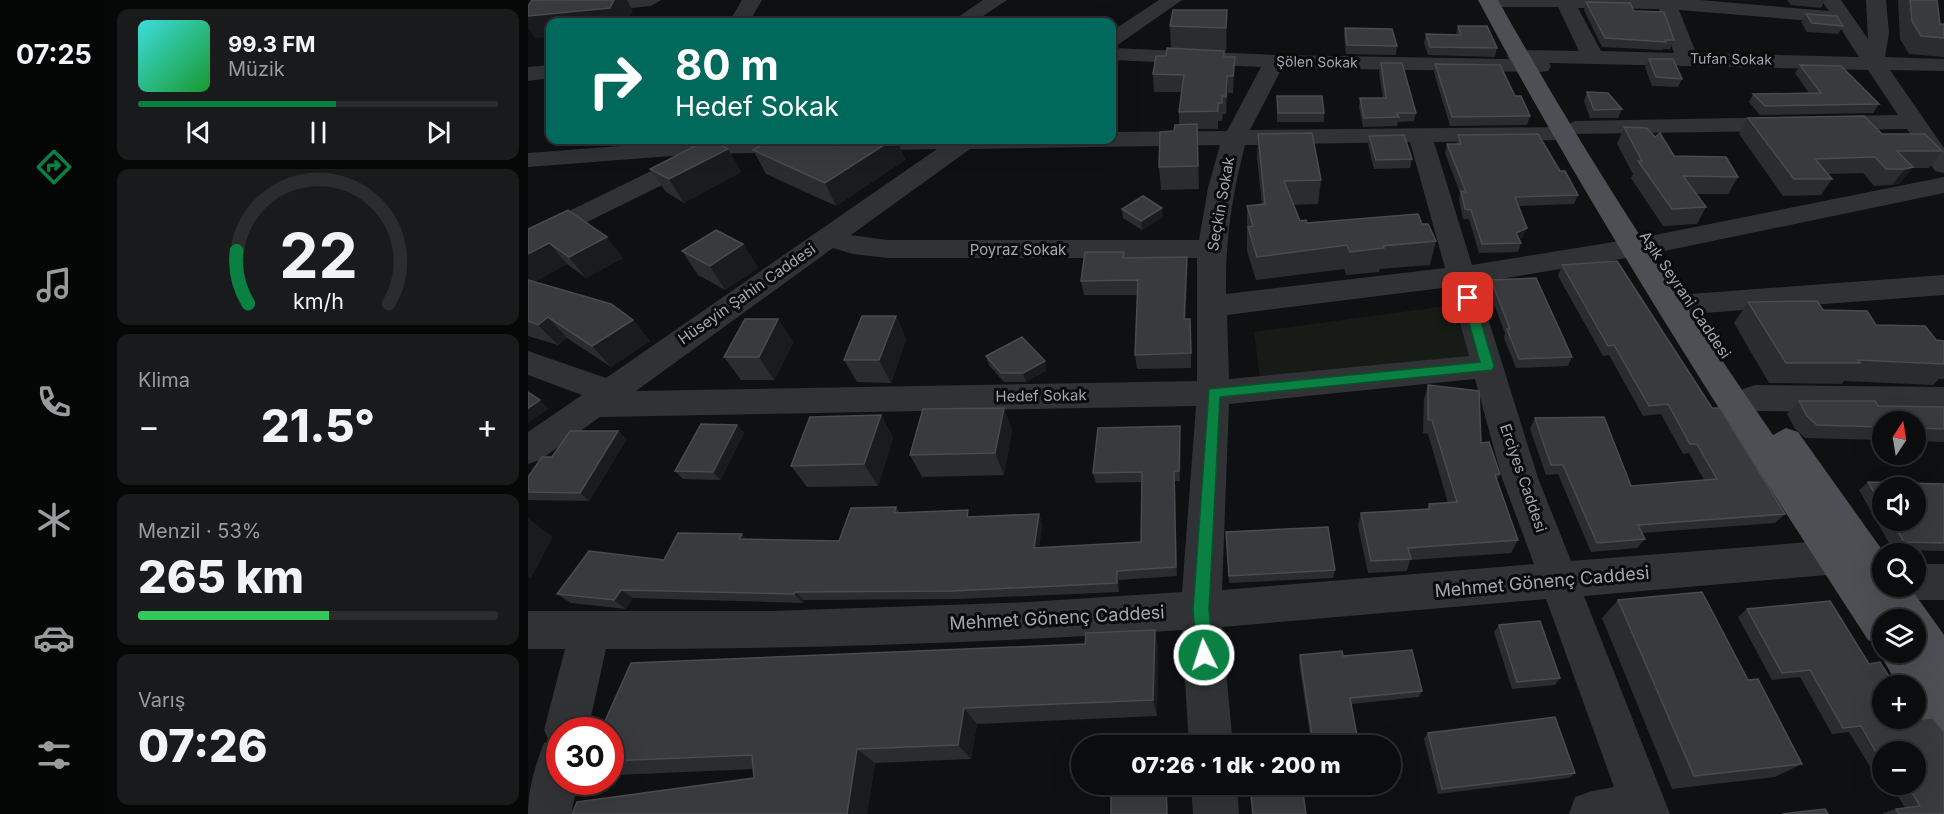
<!DOCTYPE html>
<html lang="tr">
<meta charset="utf-8">
<style>
:root{--surface:#0b0c0d;--page:#191a1b;--text:#f1f3f6;--muted:#9a9b9d;--line:#2b2c2e;--accent:#0b8043}
body{margin:0;font-family:Inter,sans-serif;background:var(--page);color:var(--text);height:100vh;display:flex;flex-direction:column;font-size:22px;white-space:nowrap}
*{box-sizing:border-box;margin:0}
p{font-size:20px;color:var(--muted)}
.icon{flex:none;width:33px;height:33px;fill:none;stroke:currentColor;stroke-width:2;stroke-linecap:round;stroke-linejoin:round}
.map{position:relative;flex:1;overflow:hidden}
.drawer{display:flex;flex-direction:column;gap:9px;padding:9px;background:#060707;width:420px}
.drawer>*{flex:none}
.guide{position:absolute;left:18px;top:18px;width:570px;height:126px;border-radius:12px;box-shadow:0 6px 24px #0002,0 0 0 2px var(--line);background:#00695c;color:#fff;overflow:hidden}
.needle{width:39px;rotate:12deg}
.fabs{position:absolute;left:1344px;top:411px;display:grid;gap:12px}
.fabs a{display:grid;place-items:center;width:54px;height:54px;border-radius:50%;background:var(--surface);box-shadow:0 6px 24px #0002,0 0 0 2px var(--line);font-size:30px}
.speed{position:absolute;left:18px;top:717px;display:flex;gap:12px;font-size:30px;font-weight:700;text-align:center}
.speed>*{display:grid;place-content:center;width:78px;height:78px;border-radius:50%;background:var(--surface);box-shadow:0 6px 24px #0002,0 0 0 2px var(--line);line-height:1}
.speed .limit{border:9px solid #d22;background:#fff;color:#111}
.pin{position:absolute;display:grid;place-items:center;width:51px;height:51px;color:#fff;margin:-26px;border-radius:12px;box-shadow:0 3px 9px #0006}
.me{position:absolute;width:66px;margin:-33px;rotate:356deg;stroke-linejoin:round;filter:drop-shadow(0 0 4px #0008)}
.turn{display:flex;align-items:center;gap:21px;height:126px;padding:0 30px;font-size:27px}
.turn .icon{width:78px;height:78px;stroke-width:2.5}
.turn b{display:block;font-size:42px;line-height:51px}
.big{font-size:45px;font-weight:800;line-height:1.1}
.drawer .card{flex:1;display:flex;flex-direction:column;justify-content:center;gap:9px;min-width:0;padding:0 21px;border-radius:12px;background:var(--page)}
.drawer .dial{align-items:center;gap:0}
.dial svg{height:156px;overflow:visible;fill:none;stroke:var(--line);stroke-width:7;stroke-linecap:round;text-anchor:middle}
.dial text{fill:var(--text);stroke:none}
.song{display:flex;align-items:center;gap:18px}
.cover{width:72px;height:72px;border-radius:9px;background:linear-gradient(135deg,hsl(180 70% 55%),hsl(130 70% 35%))}
.played{height:6px;border-radius:3px;background:linear-gradient(90deg,var(--accent) 55%,var(--line) 55%)}
.keys{display:flex;justify-content:space-around;direction:ltr}
.heat{display:flex;justify-content:space-between;align-items:center;font-size:33px;direction:ltr}
.charge{height:9px;border-radius:4px;background:linear-gradient(90deg,#34c759 53%,var(--line) 0)}
.trip{position:absolute;left:543px;top:735px;width:330px;height:60px;border-radius:30px;background:var(--surface);box-shadow:0 6px 24px #0002,0 0 0 2px var(--line);font-weight:800;line-height:60px;text-align:center}
main{display:flex;flex:1;min-height:0}
.tabs{display:flex;flex-direction:column;width:108px;justify-content:space-around;align-items:center;background:#040505;color:var(--muted)}
.tabs .icon{width:42px;height:42px}
.tabs .current{color:var(--accent)}
.tabs b{font-size:27px;color:var(--text)}
.map>svg:first-child{display:block}
.green{fill:#161b16}
.lines{fill:none;stroke-linecap:round;stroke-linejoin:round}
.minor{fill:#313235;fill-rule:evenodd}
.major{fill:#4d4f54;fill-rule:evenodd}
.wall{fill:#2b2c2f;fill-rule:evenodd}
.shaded-wall{fill:#1a1b1d}
.building{fill:#383a3d;stroke:#484b4f;stroke-width:1.5}
.route{fill:#0b8043;stroke:#07532c;stroke-width:1.5}
.labels{text-anchor:middle;stroke-width:6;stroke-linejoin:round;paint-order:stroke}
.far-street-label{font-size:14px;fill:#a1a8b1;stroke:#0a0b0c}
.street-label{font-size:15px;fill:#a1a8b1;stroke:#0a0b0c}
.near-street-label{font-size:18px;fill:#a1a8b1;stroke:#0a0b0c}
</style>
<main>
<nav class="tabs">
<b>07:25</b>
<svg class="icon current" aria-label="directions" viewBox="0 0 24 24"><path d="M12 3l9 9-9 9-9-9zM9 14v-3h6M13 9l2 2-2 2"/></svg>
<svg class="icon" aria-label="music" viewBox="0 0 24 24"><path d="M9 18V5l10-2v13"/><circle cx="6" cy="18" r="3"/><circle cx="16" cy="16" r="3"/></svg>
<svg class="icon" aria-label="phone" viewBox="0 0 24 24"><path d="M5 4h4l2 5-3 2q2 4 5 5l2-3 5 2v4C11 20 4 13 5 4z"/></svg>
<svg class="icon" aria-label="climate" viewBox="0 0 24 24"><path d="M12 3v18M4 7l16 10M4 17L20 7"/></svg>
<svg class="icon" aria-label="car" viewBox="0 0 24 24"><path d="M5 17H2v-5l4-1 3-4h7l3 4 3 1v5h-3M9 17h6M6 11h13"/><circle cx="7" cy="17" r="2"/><circle cx="17" cy="17" r="2"/></svg>
<svg class="icon" aria-label="filters" viewBox="0 0 24 24"><path d="M4 7h16M4 17h16"/><circle cx="9" cy="7" r="2"/><circle cx="15" cy="17" r="2"/></svg>
</nav>
<section class="drawer">
<div class="card">
<div class="song"><i class="cover"></i><div><b>99.3 FM</b><p>Müzik</p></div></div>
<div class="played"></div>
<div class="keys"><svg class="icon" aria-label="previous" viewBox="0 0 24 24"><path d="M18 5L8 12l10 7zM5 5v14"/></svg><svg class="icon" aria-label="pause" viewBox="0 0 24 24"><path d="M8 5v14M16 5v14"/></svg><svg class="icon" aria-label="next" viewBox="0 0 24 24"><path d="M6 5l10 7-10 7zM19 5v14"/></svg></div>
</div>
<div class="card dial"><svg viewBox="0 0 100 80">
<path d="M14 69A42 42 0 1 1 86 69"/>
<path d="M14 69A42 42 0 0 1 8 42" stroke="#0b8043"/>
<text x="50" y="56" font-size="32" font-weight="700">22</text>
<text x="50" y="72" font-size="11">km/h</text>
</svg></div>
<div class="card"><p>Klima</p>
<div class="heat"><a>−</a><b class="big">21.5°</b><a>+</a></div>
</div>
<div class="card"><p>Menzil · 53%</p><b class="big">265 km</b><div class="charge"></div></div>
<div class="card"><p>Varış</p><b class="big">07:26</b></div>
</section>
<div class="map">
<svg width="1416" height="814" viewBox="0 0 1416 814">
<rect width="100%" height="100%" fill="#0f1011"/>
<path class="green" d="M925,305l24,72 -215,17 -8,-62z"/>
<g class="lines">
<g class="minor">
<path d="M63,0h70l-10,6 -123,12v-12z"/>
<path d="M214,0h20l-13,22h-20z"/>
<path d="M455,0h24l-33,22h-23z"/>
<path d="M631,0h23l-63,44 -7,2v-15z"/>
<path d="M965,0h207l129,11 -8,-11h20l27,39 -2,-39h20l3,33 -4,24 59,2v12l-54,-1 54,78v25l-9,-2 -28,-42 -335,5 -11,6 -127,2 38,123 178,-29 294,-59v16l-294,61 -173,29 61,195 33,83 290,-23 13,5 6,12 -6,12 -13,5 -277,24 86,218h-101l6,-17 17,-6 22,-4 -68,-188 -324,28 11,119h-44l-7,-116c-192,13 -383,19 -576,19l-18,81h-28v52h18l-7,32h-43c0,-24 7,-49 16,-71l5,-2 -5,-11 21,-81h-37v-38h244l257,-9 153,-10 14,-186 -596,11 -60,43 -12,4v-32l54,-37 -54,-20v-24l78,27 331,-229 -233,5 4,5 -3,5 -177,87v-20l156,-76 -156,12v-14l172,-13h412v-8l115,-1 34,-64 -149,-7v-12l163,7 234,4 -2,-3 4,-4 7,-2 61,1 -21,-44h-56l-7,-2zM1050,8l81,1 15,44 -73,-2zM1151,10l158,13 22,34 -163,-4zM1021,63l319,7 30,45 -323,6 -11,6 -314,3 32,-62 258,4 8,-1 3,-5zM882,142l35,126 -219,26c-1,-53 6,-98 19,-149zM692,145l-12,43 -9,52h-312l-36,-5 119,-86zM305,248l20,6 34,4h310v123l-561,10zM922,287l19,69 -240,23 -2,-64zM947,379l27,99 32,86 -312,26 7,-186z"/>
<path d="M22,65v13l-22,3v-14z"/>
<path d="M1416,275v20l-254,19 -10,-3 -5,-7 5,-7 10,-3z"/>
<path d="M1227,385l189,2v26l-189,-2 -12,-4 -4,-9 4,-9z"/>
<path d="M1388,564h28v36h-28l-14,-5 -3,-9h17z"/>
<path d="M663,784h46l2,30h-46z"/>
</g>
<path class="major" d="M950,0h20c84,150 177,293 275,435l13,-7 12,4 87,122h-3v32h27l35,49v106c-28,-12 -28,-28 -28,-55h-18l-19,-34 3,-7 -14,-5c-136,-210 -272,-419 -390,-640zM1354,620h34v32h-34z"/>
</g>
<g class="wall">
<path d="M1259,0h38l-4,8 -30,-3z"/>
<path d="M1370,0h39l3,24h4v33l-35,-3 -9,-15z"/>
<path d="M1058,2l48,9 40,29 -4,9h-7l-1,1 -60,-3 -18,-37z"/>
<path d="M699,10v22l-1,19 -8,-1 6,1 1,6h10l-2,36h-5l-2,21h-3l-1,7h-4v8h-21l2,60 -38,1 -2,-23 15,-36 5,-6v-13l2,-20h-27l-1,-18 18,-26 -1,-22z"/>
<path d="M1278,14l37,12 -5,8 -31,-2 -6,-10z"/>
<path d="M930,26l39,22 -2,9 -67,-2 -4,-12 2,-9 30,1z"/>
<path d="M817,28l52,18 -1,9 -50,-1 -2,-18z"/>
<path d="M1121,59l33,20 -4,8 -26,-1 -7,-19z"/>
<path d="M853,63l35,50 -2,8 -16,1 -1,4 -34,1 -4,-20 1,-9h23l-4,-26z"/>
<path d="M907,64l80,32 15,20 -3,9 -77,1 -16,-53z"/>
<path d="M1272,65l79,39 -6,9 -113,2 -11,-13 4,-8 56,-1 -14,-20z"/>
<path d="M1059,92l35,17 -4,9h-28l-6,-17z"/>
<path d="M749,96l47,17v9h-47z"/>
<path d="M1220,118l134,16 60,17 -13,17h-17l-12,15 -8,2 -18,1 -11,-13 -35,1 4,5 -11,16 -38,1 -44,-62z"/>
<path d="M1096,127l31,10 19,19 64,21 -10,17h-32l10,13 -9,17 -34,2 -32,-48 2,-4 -16,-30z"/>
<path d="M730,134l63,46 -3,24 -25,1 7,16 7,2 115,1 14,17 -6,24 -50,4 -1,3 -33,3 -2,-6 -88,11 -9,-29v-45l15,-2 -5,-46z"/>
<path d="M930,135l102,36 18,24 -4,9 -56,2 5,31 -4,2 2,4 -3,9 -39,1 -10,-34h-6l-4,-19 1,-7 -15,-40 2,-9h9z"/>
<path d="M841,136l43,23 -2,9 -36,1 -6,-24z"/>
<path d="M317,140h52l8,20 -69,46 -70,-32 -13,-24 25,-9 57,5z"/>
<path d="M200,149l13,23 -57,31 -18,-11 -16,-23z"/>
<path d="M594,209l41,8 -21,13 -19,-12z"/>
<path d="M0,229l95,29 -37,20 -19,-14 -33,18 99,38 17,21 -39,26 -44,-29 -9,7 -30,-9z"/>
<path d="M215,244l15,24 -33,22 -27,-15 -16,-24z"/>
<path d="M597,258l62,14 -1,47 5,14v35l-54,1 -2,-14 3,-60h-54l-3,-14z"/>
<path d="M1034,265l150,143 73,106 -10,9 -133,10 3,6 -8,9 -46,4 -33,-78 -12,1 -16,-46 5,-11 96,68 73,-6 -15,-27 -6,1 -22,-40 -18,2 -34,-61 -6,1 -45,-80z"/>
<path d="M963,280l81,77 -4,9 -52,2 -12,-30 1,-5 -17,-44z"/>
<path d="M1220,302l75,8 53,15 60,15 8,1v38h-5l-6,6 -89,-4 -2,3 -73,-1 -35,-60z"/>
<path d="M368,316l10,23 -15,44 -34,-1 -13,-22z"/>
<path d="M250,319l15,23 -19,38h-33l-17,-23z"/>
<path d="M458,356l61,14 -21,12h-22l-15,-17z"/>
<path d="M900,385l53,58 19,31 -3,6 21,60 -7,13 -101,7 -3,11 -39,2 -10,-47 3,-13 66,-4 2,-5 19,-1 -20,-69 -5,-1 1,-34z"/>
<path d="M1271,401l79,5 66,1v35l-28,-1v-19h-34v18l-77,-2 -10,-9 -8,-15z"/>
<path d="M476,408l8,22 -8,45 -82,2 -12,-22z"/>
<path d="M353,415l12,23 -15,48 -71,1 -16,-21z"/>
<path d="M209,425l7,8 -24,47 -37,-1 -8,-8z"/>
<path d="M652,426l1,11 -1,44h-5l2,95 -58,4v12l-162,7 -153,1 -1,3 -170,-5 -7,11 -55,-6 -14,-9 107,-34 82,-21 93,2 57,-34 4,6 71,4 68,-3 3,10 -3,23 102,-5 1,-60 -46,1 -3,-10z"/>
<path d="M99,439l-38,62 -61,-1v-23l24,-20z"/>
<path d="M1340,482l76,2v67l-51,-1 -34,-60zM1354,488l34,32h-34z"/>
<path d="M698,532l109,38 -2,8 -104,5z"/>
<path d="M1090,600l130,80 54,84 -27,13 -103,12 -70,-171z"/>
<path d="M1302,601l114,213h-60l-1,-1 13,-4 9,-1 -14,-24h25l-34,-32v23h-7l-26,-43 -17,2 -32,-57 -28,3 -34,-63 9,-8z"/>
<path d="M971,625l61,53 -5,7 -43,4 -18,-57z"/>
<path d="M627,630l3,18 -1,68 -180,8 -6,35 -96,4 -8,51h-295l182,-36v-9l-137,6 -7,-3v-42l475,-86z"/>
<path d="M772,655l43,1 79,35 -3,6 -68,7 8,42 -48,-4 -12,-80z"/>
<path d="M900,733l147,40 -6,5 -131,16 -14,-55z"/>
<path d="M721,784h114l-60,7 3,23h-54z"/>
</g>
<g class="shaded-wall">
<path d="M86,0h13l6,11 -6,11h-77v15l-15,1 -7,-10v-12z"/>
<path d="M699,10v22l-1,19v-23z"/>
<path d="M707,57v17l-2,19v-17z"/>
<path d="M699,76l1,17 -2,21v-17z"/>
<path d="M364,140h5l8,20 -69,46 -11,-23z"/>
<path d="M200,149l13,23 -57,31 -15,-24z"/>
<path d="M1385,167l-13,16 -8,2 13,-16z"/>
<path d="M634,208l1,9 -21,13 -1,-9z"/>
<path d="M999,228l-4,9 -10,5 3,-9z"/>
<path d="M79,237l16,21 -37,20 -17,-21z"/>
<path d="M21,243l18,21 -39,21v-31z"/>
<path d="M215,244l15,24 -33,22 -15,-24z"/>
<path d="M659,257v15l-2,61 -1,-14z"/>
<path d="M368,316l10,23 -15,44 -12,-23z"/>
<path d="M20,317l19,21 -9,7 -20,-20z"/>
<path d="M250,319l15,23 -19,38 -15,-23z"/>
<path d="M105,320l17,21 -39,26 -19,-21z"/>
<path d="M517,361l2,9 -21,12 -3,-9z"/>
<path d="M12,400l9,9 -21,14v-15z"/>
<path d="M476,408l8,22 -8,45 -9,-22z"/>
<path d="M353,415l12,23 -15,48 -14,-22z"/>
<path d="M209,425l7,8 -24,47 -7,-8z"/>
<path d="M652,426l1,11 -1,44 -1,-10z"/>
<path d="M90,431l9,8 -38,62 -9,-8z"/>
<path d="M646,471l1,10 2,95 -1,-9z"/>
<path d="M511,514l3,10 -4,33 -4,-9z"/>
<path d="M0,518l25,19 -22,41 -3,-2z"/>
<path d="M214,534l9,10 -12,-5z"/>
<path d="M589,571l2,9v12l-2,-9z"/>
<path d="M93,590l12,8 -7,11 -12,-9z"/>
<path d="M267,592l9,8 -1,3 -9,-9z"/>
<path d="M627,630l3,18 -1,68 -4,-16z"/>
<path d="M436,708l13,16 -6,35 -13,-14z"/>
<path d="M329,749l18,14 -8,51h-20z"/>
<path d="M638,784h1l1,30h-1z"/>
</g>
<g class="building">
<path d="M4,0h82l-4,8 -82,8v-10z"/>
<path d="M1382,0h27l3,24h4v14l-23,-2 -9,-15z"/>
<path d="M1058,2l44,1 4,8 30,1 10,28h-9l1,2 -61,-4z"/>
<path d="M645,10h54l-1,18 -56,-2z"/>
<path d="M1278,14l31,2 6,10 -31,-3z"/>
<path d="M930,26h29l10,22 -67,-1 -4,-13 35,1z"/>
<path d="M817,28l47,1 5,17 -50,-1z"/>
<path d="M639,48l57,3v6h11l-2,19h-6l-1,21 -4,-1v7h-4v8l-39,1 5,-37 -31,-1 3,-18h10z"/>
<path d="M1121,59h24l9,20 -26,-2z"/>
<path d="M853,63h21l14,50h-19l2,4 -35,1 -4,-20h26z"/>
<path d="M907,64l65,1 15,31h6l9,20 -78,1z"/>
<path d="M1272,65l41,1 38,38 -114,2 -12,-12 68,-1z"/>
<path d="M1059,92l21,1 14,16 -28,1z"/>
<path d="M749,96h45l2,17h-46z"/>
<path d="M1336,116l18,18h43l17,17h-45l16,16 -8,2h-19l-11,-12 -60,2 17,20h-38l-46,-61z"/>
<path d="M669,124l1,42 -39,1 1,-35 14,-1 1,-6z"/>
<path d="M1096,127l23,1 8,9 5,-4 14,23 52,1 12,20 -55,-1 23,31 -34,2 -34,-48h4z"/>
<path d="M784,133l9,47 -37,1 16,40 6,-1 1,3 111,-9 4,10h6l8,17 -53,5 1,2 -34,4 -3,-7 -90,12 -9,-30 5,-1 -6,-20 18,-2 -7,-70z"/>
<path d="M1010,134l22,37h5l13,24 -63,2 12,31 -11,5 5,10 -39,1 -11,-34 -6,-1 -4,-18 5,1 -19,-48h14l-3,-9z"/>
<path d="M876,135l8,24 -36,1 -7,-24z"/>
<path d="M179,140h4l17,9 -59,30 -19,-10z"/>
<path d="M243,140l7,1 2,-1h39l16,6 10,-6h47l-67,43 -72,-33z"/>
<path d="M615,196l19,12 -21,13 -19,-12z"/>
<path d="M40,210l39,27 -38,20 -20,-14 -21,11v-25z"/>
<path d="M188,230l27,14 -33,22 -28,-15z"/>
<path d="M557,252h39l-1,6 64,-1 -3,62h6l1,34 -56,2 3,-75 -57,1z"/>
<path d="M1089,261l95,147h8l65,106 -147,11 7,14 -48,4 -34,-78h-12l-16,-47 69,-1 27,69 86,-7 -20,-35h-7l-22,-40 -19,2 -35,-61 -6,1 -46,-81z"/>
<path d="M1008,278l36,79 -53,2 -12,-30h3l-19,-49z"/>
<path d="M0,280l83,24 22,16 -41,26 -44,-29 -10,8 -10,-4z"/>
<path d="M1289,301l6,9 44,1 9,14 49,1 11,14 8,1v23l-86,-4 2,3h-74l-38,-61z"/>
<path d="M334,316h34l-17,44h-35z"/>
<path d="M217,319h33l-19,38h-35z"/>
<path d="M494,337l23,24 -22,12h-22l-15,-17z"/>
<path d="M900,385l51,6 2,52 8,-1 11,32 -5,1 23,65 -110,8 3,11 -40,2 -10,-48 69,-4 -1,-5 28,-2 -25,-82h-4z"/>
<path d="M0,392l12,8 -12,8z"/>
<path d="M1271,401h76l3,5 66,1v22l-28,-1v-6h-34v5l-65,-2 -10,-9z"/>
<path d="M476,408l-9,45 -85,2 13,-46z"/>
<path d="M353,415l-17,49 -73,2 19,-49z"/>
<path d="M173,424l36,1 -24,47 -38,-1z"/>
<path d="M652,426l-1,45h-5l2,96 -59,4v12l-165,8 -157,1 -1,2 -173,-4 -7,10 -57,-6 32,-43 75,9 14,-27 64,1 -3,5 100,2 12,-33 45,-1 -2,6 74,-3 -1,7 72,-3 -5,34 107,-6 1,-70 -49,1 5,-45z"/>
<path d="M42,431h48l-38,62 -52,-1v-15l14,-20h10z"/>
<path d="M1340,482l76,2v59l-40,-1 -13,-22h25v-32h-34v18z"/>
<path d="M800,527l7,43 -106,6 -3,-44z"/>
<path d="M1174,592l46,88 10,-1 44,85 -108,12 -76,-176z"/>
<path d="M1302,601l39,63 11,-2 15,24h-13v32h34l1,2 15,-2 12,14v82h-45l-3,-5 24,-3 -13,-22h9v-32h-34v11l-21,-37 -18,2 -33,-58 -28,3 -35,-64z"/>
<path d="M1012,621l20,57 -43,4 -18,-57z"/>
<path d="M627,630l-2,70 -189,8 -6,37 -101,4 -10,65h-275l5,-12 177,-24 -2,-23 -142,6v-31h-9l30,-67 454,-19 1,-11z"/>
<path d="M884,650l10,41 -72,7 9,48h-83l37,-4 -13,-87 42,-4 1,5z"/>
<path d="M1027,717l20,56 -133,16 -14,-56z"/>
<path d="M583,784h55l1,30h-56z"/>
<path d="M722,784h67l-15,2 4,28h-53z"/>
<path d="M1297,809l3,5h-46z"/>
</g>
<path class="route" d="M940,294l6,4 20,68 -2,4 -272,27 -11,213 4,45 -3,6 -6,2 -6,-2 -5,-51 16,-221 271,-27 -18,-64z"/>
<g class="labels">
<g class="far-street-label">
<text transform="translate(1203 59) rotate(1)" y="5">Tufan Sokak</text>
<text transform="translate(789 62) rotate(1)" y="5">Şölen Sokak</text>
</g>
<g class="street-label">
<text transform="translate(693 204) rotate(-80)" y="5">Seçkin Sokak</text>
<text x="490" y="255">Poyraz Sokak</text>
<text transform="translate(219 294) rotate(-35)" y="5">Hüseyin Şahin Caddesi</text>
<text transform="translate(1157 295) rotate(56)" y="5">Aşık Seyrani Caddesi</text>
<text transform="translate(513 396) rotate(-1)" y="5">Hedef Sokak</text>
<text transform="translate(995 478) rotate(71)" y="5">Erciyes Caddesi</text>
</g>
<g class="near-street-label">
<text transform="translate(1014 582) rotate(-5)" y="6">Mehmet Gönenç Caddesi</text>
<text transform="translate(529 618) rotate(-3)" y="6">Mehmet Gönenç Caddesi</text>
</g>
</g>
</svg>
<div class="fabs">
<a><svg class="needle" viewBox="-14 -14 28 28"><path d="M0-13l5 13h-10z" fill="#e53935"/><path d="M0 13l5-13h-10z" fill="#9a9b9d"/></svg></a>
<a><svg class="icon" aria-label="sound" viewBox="0 0 24 24"><path d="M4 9h4l5-4v14l-5-4H4zM17 9q2 3 0 6"/></svg></a>
<a><svg class="icon" aria-label="search" viewBox="0 0 24 24"><circle cx="10" cy="10" r="6"/><path d="M15 15l6 6"/></svg></a>
<a><svg class="icon" aria-label="layers" viewBox="0 0 24 24"><path d="M12 4l9 5-9 5-9-5zM3 14l9 5 9-5"/></svg></a>
<a>+</a>
<a>−</a>
</div>
<div class="speed"><div class="limit">30</div></div>
<div class="pin" style="left:940px;top:298px;background:#d93025"><svg class="icon" aria-label="arrive" viewBox="0 0 24 24"><path d="M6 21V4h12l-3 4 3 4H6"/></svg></div>
<svg class="me" style="left:676px;top:655px" viewBox="-20 -20 40 40"><circle r="17" fill="#0b8043" stroke="#fff" stroke-width="3"/><path d="M0-11L8 9 0 5-8 9z" fill="#fff"/></svg>
<div class="trip">07:26 · 1 dk · 200 m</div>
<div class="guide">
<div class="turn"><svg class="icon" aria-label="right" viewBox="0 0 24 24"><path d="M7 20v-9h11M14 6l5 5-5 5"/></svg><div><b>80 m</b>Hedef Sokak</div></div>
</div>
</div>
</main>
